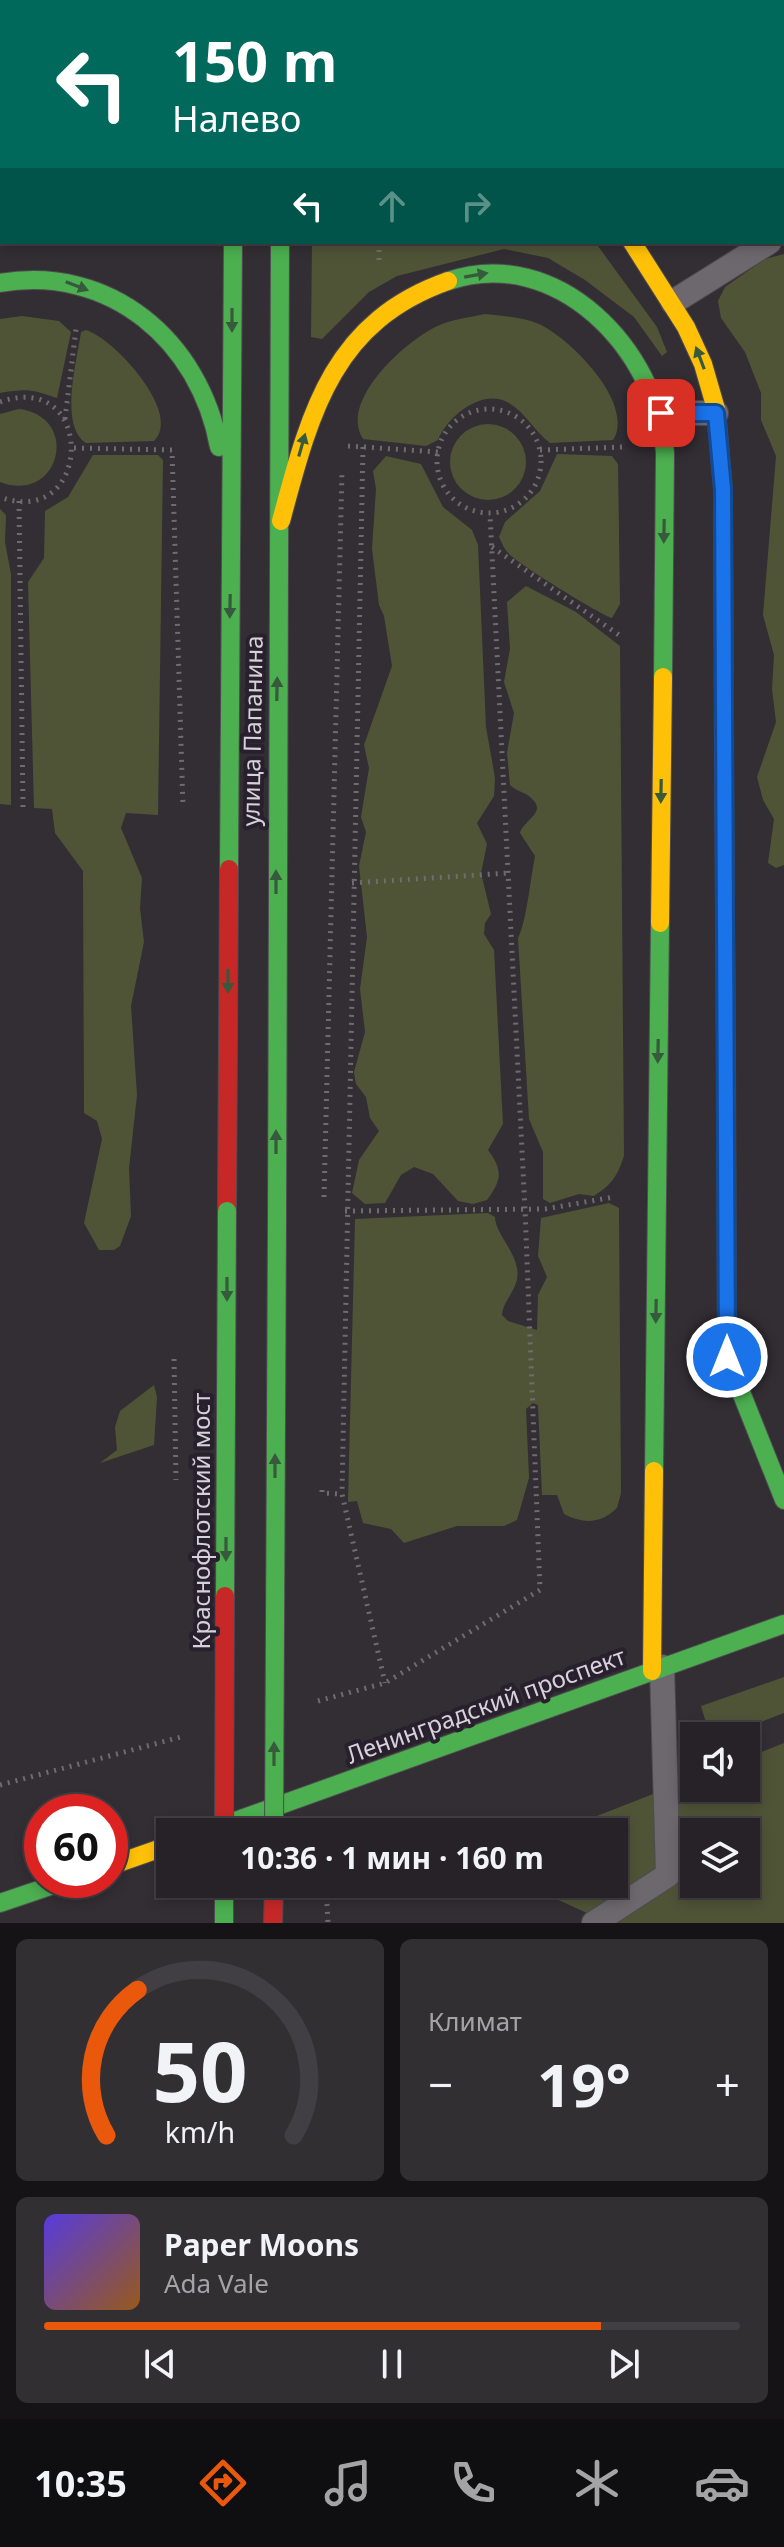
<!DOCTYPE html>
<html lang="ru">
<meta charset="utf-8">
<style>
:root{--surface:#262227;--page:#322f33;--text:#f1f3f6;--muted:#a4a4a7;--line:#423f44;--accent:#ea580c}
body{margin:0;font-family:"Noto Sans",sans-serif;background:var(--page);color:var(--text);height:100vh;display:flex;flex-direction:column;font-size:30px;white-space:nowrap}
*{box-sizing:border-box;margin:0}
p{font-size:26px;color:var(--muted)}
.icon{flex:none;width:44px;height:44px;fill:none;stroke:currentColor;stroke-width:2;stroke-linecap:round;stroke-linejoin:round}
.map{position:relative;height:1923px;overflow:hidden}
.details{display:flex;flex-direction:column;gap:16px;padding:16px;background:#151315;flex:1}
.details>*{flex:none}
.top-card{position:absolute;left:0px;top:0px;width:784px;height:244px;box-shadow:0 4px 12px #0003,0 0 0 2px var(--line);background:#00695c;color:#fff;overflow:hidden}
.tools{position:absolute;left:680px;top:1722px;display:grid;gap:16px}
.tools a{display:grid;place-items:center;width:80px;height:80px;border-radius:0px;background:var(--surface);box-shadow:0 4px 12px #0003,0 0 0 2px var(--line);font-size:40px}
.speed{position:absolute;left:24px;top:1794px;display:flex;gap:16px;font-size:40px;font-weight:700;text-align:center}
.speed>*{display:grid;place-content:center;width:104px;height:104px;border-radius:50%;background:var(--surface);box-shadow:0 4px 12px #0003,0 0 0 2px var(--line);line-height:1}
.speed .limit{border:12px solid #d22;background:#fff;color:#111}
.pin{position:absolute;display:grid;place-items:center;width:68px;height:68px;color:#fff;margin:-34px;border-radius:16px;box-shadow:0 4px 12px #0006}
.me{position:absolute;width:88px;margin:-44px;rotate:0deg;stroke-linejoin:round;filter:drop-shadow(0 0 6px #0008)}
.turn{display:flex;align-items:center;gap:28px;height:168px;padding:0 40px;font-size:36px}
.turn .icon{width:104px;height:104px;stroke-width:2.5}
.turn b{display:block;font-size:56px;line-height:68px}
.lanes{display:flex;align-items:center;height:76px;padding:0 40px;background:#0003;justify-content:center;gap:40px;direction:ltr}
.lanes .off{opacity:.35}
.big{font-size:60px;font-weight:700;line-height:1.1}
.details .card{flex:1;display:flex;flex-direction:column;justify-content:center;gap:12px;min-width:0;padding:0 28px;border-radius:12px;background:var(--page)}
.details .dial{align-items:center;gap:0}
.dial svg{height:208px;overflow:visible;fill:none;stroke:var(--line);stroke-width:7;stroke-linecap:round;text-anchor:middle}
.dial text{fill:var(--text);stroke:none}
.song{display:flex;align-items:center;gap:24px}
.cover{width:96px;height:96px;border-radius:12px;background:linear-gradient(135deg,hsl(250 70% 55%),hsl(30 70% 35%))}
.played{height:8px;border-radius:4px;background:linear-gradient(90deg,var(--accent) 80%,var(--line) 80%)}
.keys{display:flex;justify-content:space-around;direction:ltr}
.heat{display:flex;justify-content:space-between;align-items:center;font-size:44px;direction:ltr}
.details .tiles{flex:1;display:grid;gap:16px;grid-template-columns:1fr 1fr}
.card:last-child{grid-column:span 2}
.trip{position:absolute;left:156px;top:1818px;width:472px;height:80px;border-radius:0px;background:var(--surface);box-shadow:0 4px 12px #0003,0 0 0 2px var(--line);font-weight:700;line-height:80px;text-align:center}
.tabs{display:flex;height:128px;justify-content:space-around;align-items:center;background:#0f0e10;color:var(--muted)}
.tabs .icon{width:56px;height:56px}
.tabs .selected{color:var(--accent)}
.tabs b{font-size:36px;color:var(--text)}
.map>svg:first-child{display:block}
.green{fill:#4f5437;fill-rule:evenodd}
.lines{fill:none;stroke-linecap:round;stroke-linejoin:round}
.lane-casing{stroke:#4f4b51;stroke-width:26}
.fast-casing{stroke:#4f4b51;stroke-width:20}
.slow-casing{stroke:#4f4b51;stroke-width:20}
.jam-casing{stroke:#4f4b51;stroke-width:20}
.path{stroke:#6f6c70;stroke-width:5;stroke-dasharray:2 6;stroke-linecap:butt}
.lane{stroke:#6c686e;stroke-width:24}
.fast{stroke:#4caf50;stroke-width:18}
.slow{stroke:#ffc107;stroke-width:18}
.jam{stroke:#c62828;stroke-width:18}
.fast-bridge-casing{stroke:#4f4b51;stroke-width:20;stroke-linecap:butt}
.jam-bridge-casing{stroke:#4f4b51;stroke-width:20;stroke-linecap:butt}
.fast-bridge{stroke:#4caf50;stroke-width:18}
.jam-bridge{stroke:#c62828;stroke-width:18}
.oneway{fill:#37593c}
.route-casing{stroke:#114b97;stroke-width:20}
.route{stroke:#1a73e8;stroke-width:14}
.labels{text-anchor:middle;stroke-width:8;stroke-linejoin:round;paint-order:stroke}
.street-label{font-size:24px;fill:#d7d1da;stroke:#29202e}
</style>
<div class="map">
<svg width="784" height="1923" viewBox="0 0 784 1923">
<rect width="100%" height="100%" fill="#322e34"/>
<g class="green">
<path d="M312,242h283l62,85 10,25 -5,4 -28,-39 -49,-37 -37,-22 -44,-9 -107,27 -28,16 -47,47 -11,-2z"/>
<path d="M784,254v611l-8,3 -8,-5 6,-44 -11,-19 -6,-23 19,-55 -4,-33 2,-34 -11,-40 13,-159 -15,-36v-27l-16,-41 -24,-34 -3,-17 7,-14 40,-28z"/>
<path d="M485,314c18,2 38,3 54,10 31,14 97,80 74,116l-63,3c-15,-11 -24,-30 -41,-40 -27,-16 -62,14 -71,37l-12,6 -63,-7c-25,-39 46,-102 79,-115 13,-5 29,-7 43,-10z"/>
<path d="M22,316l37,5 12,11 -14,66c-24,-8 -29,-10 -57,-5v-74z"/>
<path d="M86,330c29,9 97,84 68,111l-68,2c-27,-18 -9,-82 -5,-111z"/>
<path d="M19,409c63,8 40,96 -19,73v-68z"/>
<circle cx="488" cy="462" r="38"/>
<path d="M557,454l55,2 6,8 2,140 -8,14c-10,-2 -95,-55 -103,-64 -5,-5 -7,-11 -10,-17l6,-15 35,-31z"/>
<path d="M93,455h65l5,5 -5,355 -32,-2 -5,15 21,50 -2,30 4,34 -13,64 6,89 -8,74 2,47 -11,30 -6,4h-15l-15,-27 18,-84 -5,-18 -13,-8 -1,-242 -28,-38 -3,-24 -18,-1 -6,-226 16,-24 1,-47 23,-14z"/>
<path d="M386,456l35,8 22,43 29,23 6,15 8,182 9,51 -1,18 -17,27 10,21 -6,29 10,41 -6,9 -1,11 10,16 9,174 -15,26c15,20 14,30 -1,50l-14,4 -15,-3 -25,-27 -19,-7 -13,8 -16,28 -20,1 -13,-11 7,-33 20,-29 -9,-13 -4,-21 -10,-13 -2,-12 11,-40 -5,-43 7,-52 -8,-71 7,-34 -5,-15 8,-49 -5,-23 28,-79 -8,-50 -5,-11 -7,-56 4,-60 -3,-18z"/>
<path d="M0,509l6,6 -1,27 6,32v231l-11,-1z"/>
<path d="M526,586l50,26 44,34 4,510c-7,21 -12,28 -30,40l-15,-2 -29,9 -7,-4v-47l-14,-33 -11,-181c8,-14 13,-62 17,-82l-15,-23c3,-12 26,-20 13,-33 -6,-8 -16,-8 -23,-15l-3,-32 7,-40 -10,-31 6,-33 -3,-47z"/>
<path d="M609,1203l10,5 2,285 -4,15c-16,16 -34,16 -53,6l-7,-19h-15l-4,-90 -5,-2 -7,6 3,69 -12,42 -13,6h-47l-53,17 -13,-14 -28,-6 -6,-22 -9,1 7,-283 133,-6 7,4c0,15 18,31 22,51 4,20 -14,31 -15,47l6,6 29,9 1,-35 9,-18 -9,-21 3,-38z"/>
<path d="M154,1385l3,12 -3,48 -54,18 17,-13 -2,-23 5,-16z"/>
<path d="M784,1677v36l-60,23h-14l-9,-30z"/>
<path d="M784,1743v180h-175l-86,-39h91v-52h-58l138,-54v10h52v-30zM694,1832h52v52h-52z"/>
</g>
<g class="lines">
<g class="lane-casing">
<g id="lane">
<path d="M701,0l2,2"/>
<path d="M782,127l2,3"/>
<path d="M673,302l96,-60"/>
<path d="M661,413h55"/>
<path d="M594,1923l74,-48 -6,-208"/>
</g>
</g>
<g class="fast-casing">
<g id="fast">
<path d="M234,0v2"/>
<path d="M280,0v2"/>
<path d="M464,0l1,2"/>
<path d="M0,87l2,-3"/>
<path d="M448,281c109,-37 210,69 217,172l-2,224"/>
<path d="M0,283c110,-19 200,58 219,164"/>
<path d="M229,869l4,-627"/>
<path d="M726,1050l1,307 57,143"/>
<path d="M277,1220l3,-978"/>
<path d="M654,1471l6,-548"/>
<path d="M205,1832l579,-208"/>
<path d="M224,1884v39"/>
<path d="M0,1903l68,-23"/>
</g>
</g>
<g class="slow-casing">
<g id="slow">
<path d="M632,242l54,85 17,37 13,45 7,80 1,283"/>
<path d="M281,521c29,-108 51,-199 167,-240"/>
<path d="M660,923l3,-246"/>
<path d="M652,1671l2,-200"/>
<path d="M110,1866l60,-21"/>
</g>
</g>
<g class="jam-casing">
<g id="jam">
<path d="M64,2l1,-2"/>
<path d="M724,772l2,278"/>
<path d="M227,1211l2,-342"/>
<path d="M273,1923l1,-39"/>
</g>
</g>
<g class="path">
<path d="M374,0v2"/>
<path d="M379,242v23"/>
<path d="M0,402c97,-34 93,129 0,95"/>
<circle cx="489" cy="461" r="52"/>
<path d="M65,419l11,-90"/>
<path d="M348,446l90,6"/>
<path d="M363,447l-21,1047 43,189"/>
<path d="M74,448l98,2 11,357"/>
<path d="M540,450l83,-3"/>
<path d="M19,501l4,307"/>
<path d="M492,547l127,88"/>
<path d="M352,883l157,-10"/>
<path d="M324,1197l18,-726"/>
<path d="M345,1211l200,-2 69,-12"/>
<path d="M174,1359l2,121"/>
<path d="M322,1490v3l20,1"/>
<path d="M318,1701l67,-18 155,-93 -15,-380 -35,-696"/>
<path d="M0,1785l181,-48"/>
<path d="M327,1904l1,19"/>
</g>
<use href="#lane" class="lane"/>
<use href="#fast" class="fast"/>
<use href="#slow" class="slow"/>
<use href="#jam" class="jam"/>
<g class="fast-bridge-casing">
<g id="fast-bridge">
<path d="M225,1596l2,-385"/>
<path d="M274,1832l3,-612"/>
</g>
</g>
<g class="jam-bridge-casing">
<path id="jam-bridge" d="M224,1832l1,-236"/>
</g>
<use href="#fast-bridge" class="fast-bridge"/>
<use href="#jam-bridge" class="jam-bridge"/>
</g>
<defs><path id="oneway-solid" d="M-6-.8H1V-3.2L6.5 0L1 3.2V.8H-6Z" transform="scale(2)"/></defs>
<g class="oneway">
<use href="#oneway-solid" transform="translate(476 275) rotate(-10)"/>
<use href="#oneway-solid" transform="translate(77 286) rotate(21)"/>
<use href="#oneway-solid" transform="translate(232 320) rotate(90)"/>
<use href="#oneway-solid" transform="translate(700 358) rotate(-111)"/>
<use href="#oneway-solid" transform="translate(302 445) rotate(-74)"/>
<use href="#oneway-solid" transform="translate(664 531) rotate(91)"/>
<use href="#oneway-solid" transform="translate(230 606) rotate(91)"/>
<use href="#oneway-solid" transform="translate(277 689) rotate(-89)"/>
<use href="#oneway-solid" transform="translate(661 791) rotate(91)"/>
<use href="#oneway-solid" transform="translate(276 882) rotate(-90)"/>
<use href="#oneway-solid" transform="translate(228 981) rotate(90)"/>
<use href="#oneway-solid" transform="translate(658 1051) rotate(91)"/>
<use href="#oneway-solid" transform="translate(276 1142) rotate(-90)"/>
<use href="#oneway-solid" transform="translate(227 1289) rotate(90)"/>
<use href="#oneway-solid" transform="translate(656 1311) rotate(91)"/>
<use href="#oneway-solid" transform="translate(275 1466) rotate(-90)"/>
<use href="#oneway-solid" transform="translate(226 1549) rotate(90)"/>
<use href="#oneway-solid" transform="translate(274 1754) rotate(-90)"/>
</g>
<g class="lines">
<g class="route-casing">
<path id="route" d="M661,413h55l7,76 4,868"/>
</g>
<use href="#route" class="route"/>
</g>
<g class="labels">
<g class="street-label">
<text transform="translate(253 731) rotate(-89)" y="8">улица Папанина</text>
<text transform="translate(202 1521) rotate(-90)" y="8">Краснофлотский мост</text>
<text transform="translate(486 1706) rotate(-20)" y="8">Ленинградский проспект</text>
</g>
</g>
</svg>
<div class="tools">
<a><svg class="icon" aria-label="sound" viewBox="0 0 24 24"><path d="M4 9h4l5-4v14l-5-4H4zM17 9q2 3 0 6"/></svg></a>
<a><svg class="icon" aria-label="layers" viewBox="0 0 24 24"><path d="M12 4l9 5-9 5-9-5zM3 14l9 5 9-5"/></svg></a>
</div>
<div class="speed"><div class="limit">60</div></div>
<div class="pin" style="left:661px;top:413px;background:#d93025"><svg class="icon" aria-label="arrive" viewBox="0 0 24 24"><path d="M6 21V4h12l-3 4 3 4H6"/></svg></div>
<svg class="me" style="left:727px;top:1357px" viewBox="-20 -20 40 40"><circle r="17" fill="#1a73e8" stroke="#fff" stroke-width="3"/><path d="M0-11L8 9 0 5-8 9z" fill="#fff"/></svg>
<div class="trip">10:36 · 1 мин · 160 m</div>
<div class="top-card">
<div class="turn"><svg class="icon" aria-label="left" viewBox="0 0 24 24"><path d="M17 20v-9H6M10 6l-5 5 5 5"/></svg><div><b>150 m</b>Налево</div></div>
<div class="lanes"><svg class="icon" aria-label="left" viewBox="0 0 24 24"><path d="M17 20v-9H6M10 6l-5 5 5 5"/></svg><svg class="icon off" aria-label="ahead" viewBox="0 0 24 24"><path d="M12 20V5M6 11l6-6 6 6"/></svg><svg class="icon off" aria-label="right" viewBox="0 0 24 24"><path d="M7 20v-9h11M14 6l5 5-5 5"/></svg></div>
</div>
</div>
<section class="details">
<div class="tiles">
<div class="card dial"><svg viewBox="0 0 100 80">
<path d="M14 69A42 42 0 1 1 86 69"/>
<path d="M14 69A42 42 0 0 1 26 13" stroke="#ea580c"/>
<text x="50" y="56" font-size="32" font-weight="700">50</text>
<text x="50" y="72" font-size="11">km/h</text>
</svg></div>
<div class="card"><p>Климат</p>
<div class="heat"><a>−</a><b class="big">19°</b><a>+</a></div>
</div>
<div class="card">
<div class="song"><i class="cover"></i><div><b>Paper Moons</b><p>Ada Vale</p></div></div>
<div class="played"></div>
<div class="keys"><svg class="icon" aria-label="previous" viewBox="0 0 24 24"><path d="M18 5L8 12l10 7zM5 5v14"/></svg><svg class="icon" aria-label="pause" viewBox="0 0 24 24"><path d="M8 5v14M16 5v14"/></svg><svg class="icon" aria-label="next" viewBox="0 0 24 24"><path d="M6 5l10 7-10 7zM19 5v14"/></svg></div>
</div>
</div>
</section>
<nav class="tabs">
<b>10:35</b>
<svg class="icon selected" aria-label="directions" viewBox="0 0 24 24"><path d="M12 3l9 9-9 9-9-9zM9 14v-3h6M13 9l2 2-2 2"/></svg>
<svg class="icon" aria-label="music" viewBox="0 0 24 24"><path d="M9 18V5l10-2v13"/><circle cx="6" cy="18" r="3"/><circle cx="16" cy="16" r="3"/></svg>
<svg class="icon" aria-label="phone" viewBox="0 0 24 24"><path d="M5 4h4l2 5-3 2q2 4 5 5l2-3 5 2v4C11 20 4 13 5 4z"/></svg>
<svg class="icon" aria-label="climate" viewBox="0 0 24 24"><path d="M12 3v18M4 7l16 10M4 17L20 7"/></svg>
<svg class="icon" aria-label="car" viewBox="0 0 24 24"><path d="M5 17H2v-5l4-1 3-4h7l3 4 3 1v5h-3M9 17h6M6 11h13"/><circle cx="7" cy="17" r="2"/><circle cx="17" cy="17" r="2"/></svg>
</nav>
